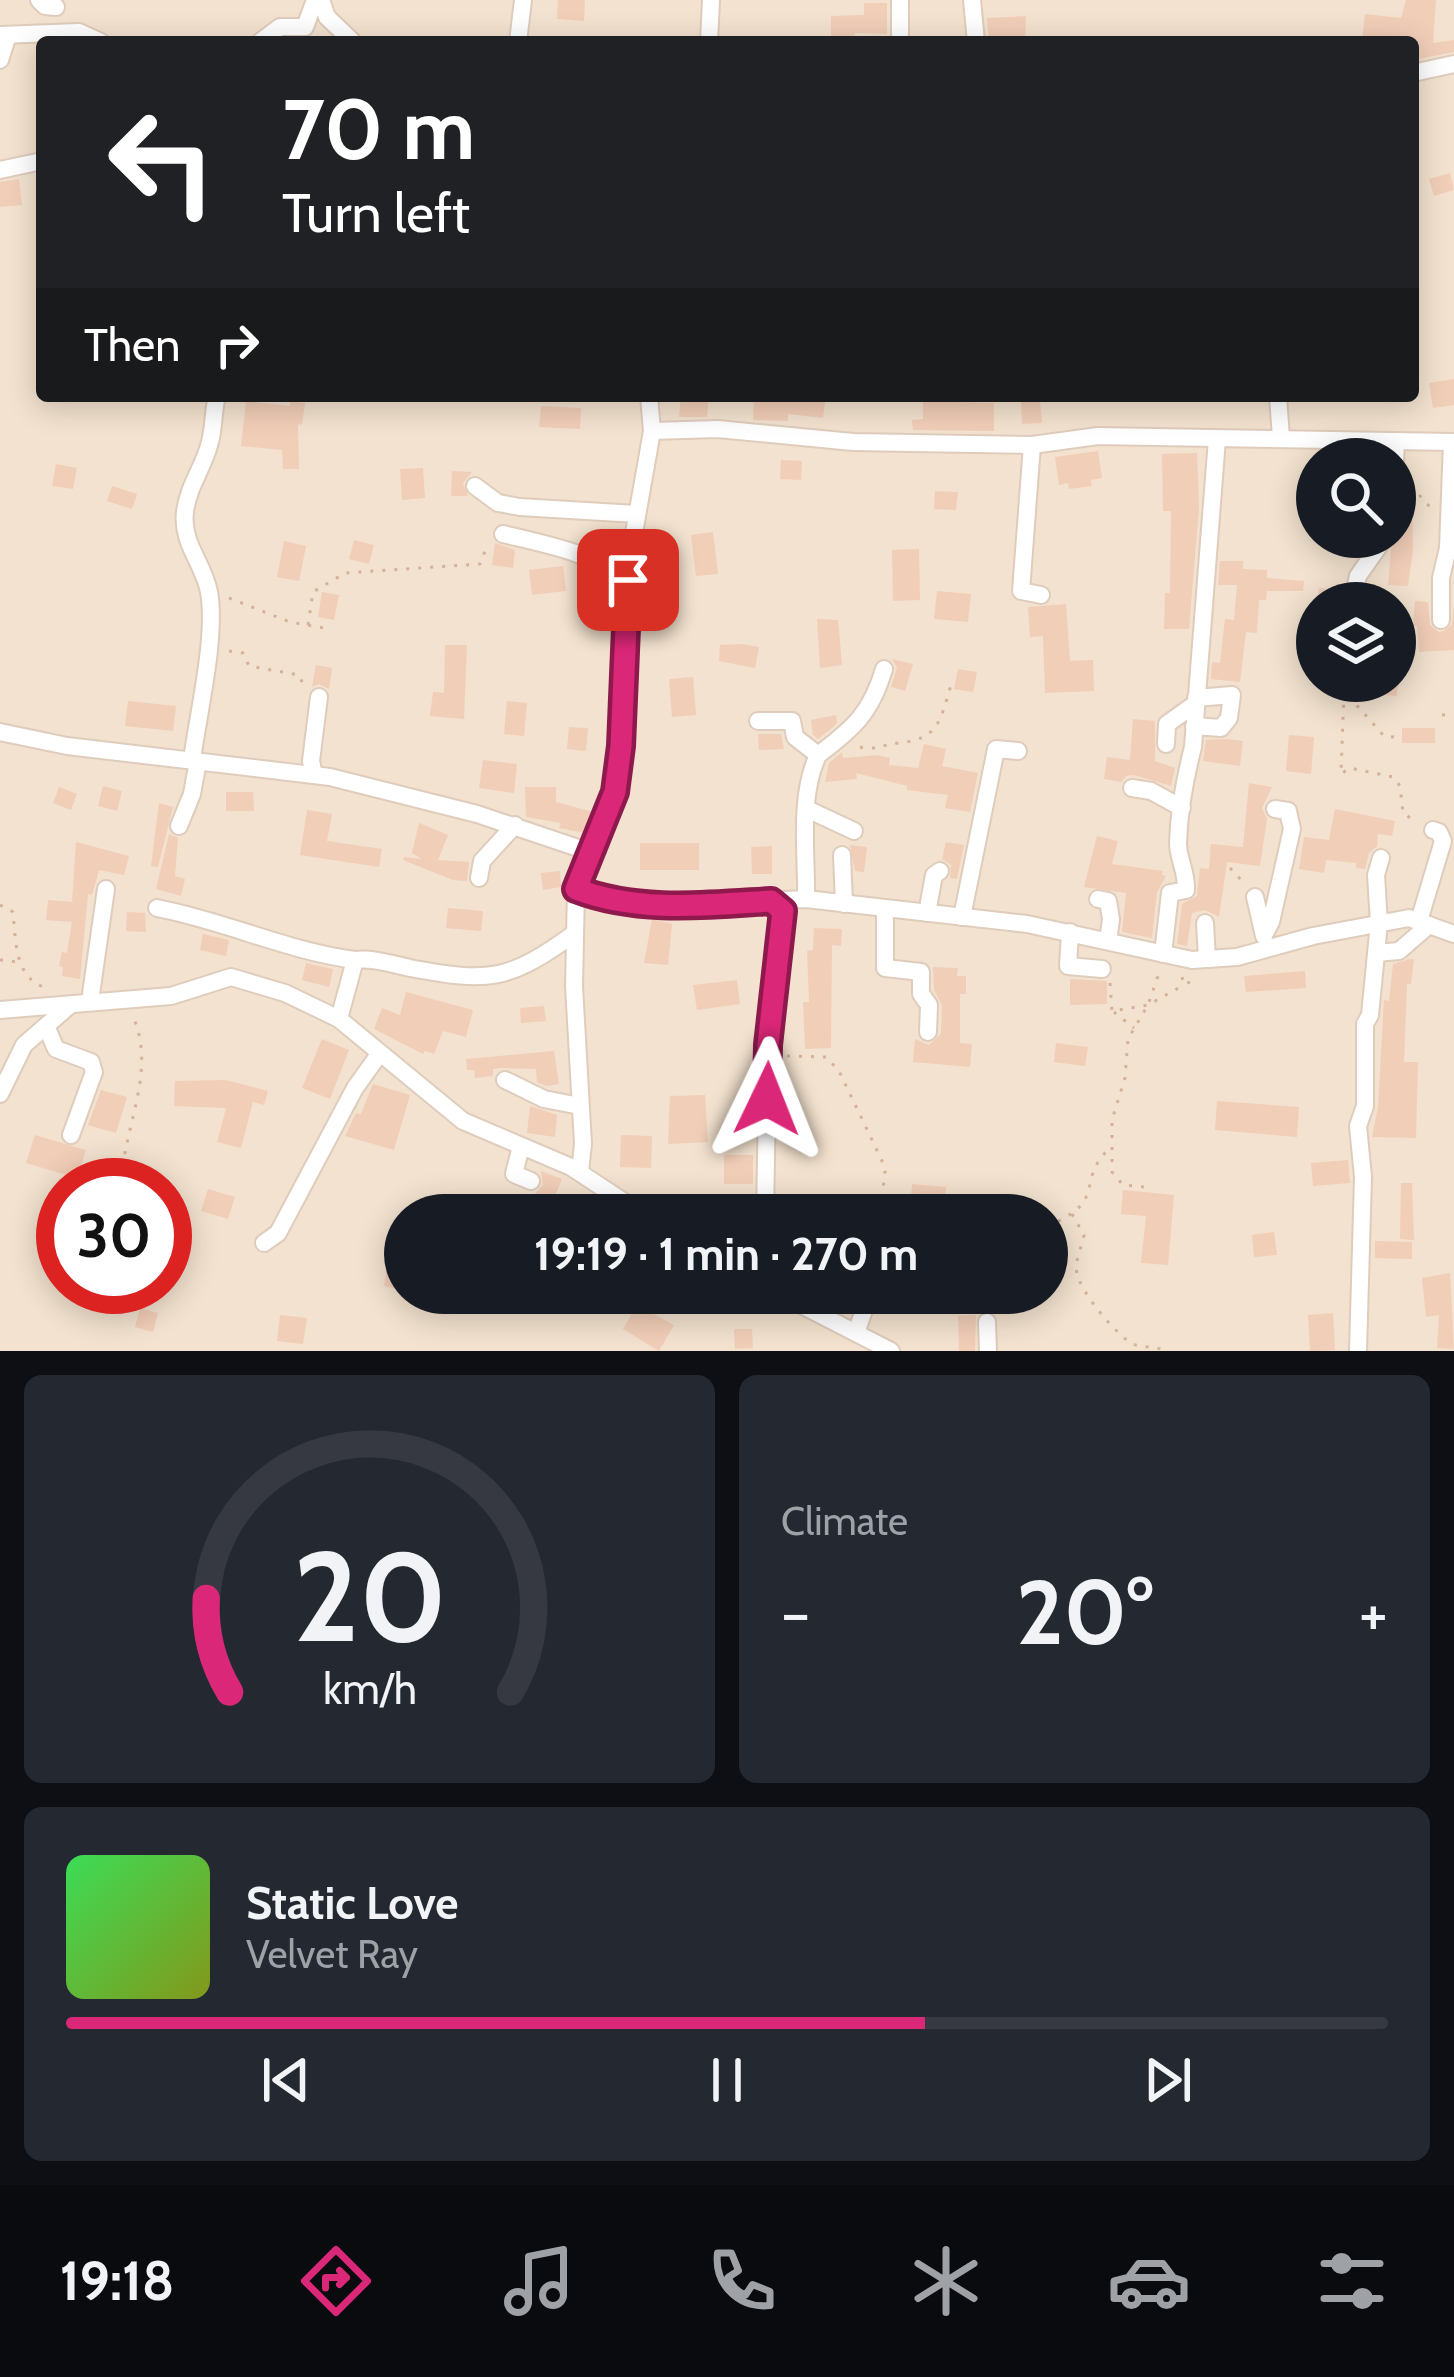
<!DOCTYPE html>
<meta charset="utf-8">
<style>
:root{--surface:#171b24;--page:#242831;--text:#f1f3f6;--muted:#9ea1a6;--line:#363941;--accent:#db2777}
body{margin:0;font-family:Cabin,sans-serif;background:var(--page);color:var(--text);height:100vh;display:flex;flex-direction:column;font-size:45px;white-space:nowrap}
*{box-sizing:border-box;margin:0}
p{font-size:39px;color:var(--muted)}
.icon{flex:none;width:66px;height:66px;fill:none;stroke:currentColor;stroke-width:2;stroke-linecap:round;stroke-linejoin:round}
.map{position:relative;height:1351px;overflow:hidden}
.drawer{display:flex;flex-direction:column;gap:24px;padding:24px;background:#0d0f14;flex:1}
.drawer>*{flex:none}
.top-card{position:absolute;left:36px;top:36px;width:1383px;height:366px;border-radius:12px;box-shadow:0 6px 30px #0003;background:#202124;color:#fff;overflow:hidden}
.fabs{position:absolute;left:1296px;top:438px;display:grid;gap:24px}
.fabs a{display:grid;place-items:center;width:120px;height:120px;border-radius:50%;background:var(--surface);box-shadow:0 6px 30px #0003;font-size:60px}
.speed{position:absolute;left:36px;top:1158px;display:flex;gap:24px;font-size:60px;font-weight:700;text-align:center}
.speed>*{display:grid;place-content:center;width:156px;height:156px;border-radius:50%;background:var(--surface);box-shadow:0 6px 30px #0003;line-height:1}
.speed .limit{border:18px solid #d22;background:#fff;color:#111}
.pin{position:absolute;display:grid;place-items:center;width:102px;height:102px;color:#fff;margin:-51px;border-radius:24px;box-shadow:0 6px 18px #0006}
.me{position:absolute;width:132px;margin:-66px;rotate:2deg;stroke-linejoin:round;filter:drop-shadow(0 0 9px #0008)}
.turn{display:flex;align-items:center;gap:42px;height:252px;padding:0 48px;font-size:54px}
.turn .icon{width:156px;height:156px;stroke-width:2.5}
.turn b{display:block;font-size:84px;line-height:102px}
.then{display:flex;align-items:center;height:114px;padding:0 48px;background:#0003;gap:24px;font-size:45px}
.big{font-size:90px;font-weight:700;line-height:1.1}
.drawer .card{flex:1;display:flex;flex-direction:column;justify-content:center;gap:18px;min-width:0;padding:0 42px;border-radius:18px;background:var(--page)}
.drawer .dial{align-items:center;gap:0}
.dial svg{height:312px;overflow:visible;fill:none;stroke:var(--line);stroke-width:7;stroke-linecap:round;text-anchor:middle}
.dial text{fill:var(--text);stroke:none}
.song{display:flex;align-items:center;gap:36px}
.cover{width:144px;height:144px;border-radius:18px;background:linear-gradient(135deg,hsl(130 70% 55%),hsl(70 70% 35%))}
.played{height:12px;border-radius:6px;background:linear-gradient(90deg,var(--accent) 65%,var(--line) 65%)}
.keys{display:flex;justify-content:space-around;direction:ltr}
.heat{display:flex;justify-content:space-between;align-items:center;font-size:66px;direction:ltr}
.drawer .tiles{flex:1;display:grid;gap:24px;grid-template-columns:1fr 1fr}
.card:last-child{grid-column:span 2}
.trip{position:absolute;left:384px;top:1194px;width:684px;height:120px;border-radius:60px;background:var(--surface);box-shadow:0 6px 30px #0003;font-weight:700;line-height:120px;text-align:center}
.menu{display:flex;height:192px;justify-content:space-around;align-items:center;background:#090b0e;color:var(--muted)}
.menu .icon{width:84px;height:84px}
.menu .active{color:var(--accent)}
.menu b{font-size:54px;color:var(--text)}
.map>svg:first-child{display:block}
.residential{fill:#f3e2cf;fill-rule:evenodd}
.building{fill:#f1ceb8}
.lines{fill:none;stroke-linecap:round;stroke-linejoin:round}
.minor-casing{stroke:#dfccbc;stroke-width:20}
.path{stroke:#d5b19c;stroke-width:3;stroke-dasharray:3 9;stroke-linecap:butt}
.minor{stroke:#fff;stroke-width:16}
.route-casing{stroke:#8e194d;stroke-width:30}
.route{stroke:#db2777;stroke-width:21}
</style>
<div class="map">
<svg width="1454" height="1351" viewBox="0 0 1454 1351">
<rect width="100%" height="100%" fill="#fcf0e0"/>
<path class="residential" d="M0,0h1454v1351h-1454zM42,42h1371v354h-1371zM1317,459h78v78h-78zM1317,603h78v78h-78zM63,1185h102v102h-102zM405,1215h642v78h-642z"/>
<g class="building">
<path d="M558,0h27l-1,21 -27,-2z"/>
<path d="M1406,0h30l-3,43 21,-3v12l-41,8v-18h-51l3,-28 36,4z"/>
<path d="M864,3h23v31l-32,-1v6h-24v-23l33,-1z"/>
<path d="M1026,16l-1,26h-36l-2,-24z"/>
<path d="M1450,173l4,17 -20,6 -5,-17z"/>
<path d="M19,179l3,26 -22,2v-25z"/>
<path d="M1454,379v26l-21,3 -4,-25z"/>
<path d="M681,396h28l-2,21h-28z"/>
<path d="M754,396h72l-3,22 -35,-4v7l-35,-1z"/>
<path d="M246,401l44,5v-5l15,2 -3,22 -4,-1 1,45h-16l-1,-19 -41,-4z"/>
<path d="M923,401l71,2v28l-81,-1 -1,-10 11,-1z"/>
<path d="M1040,401l2,22 -20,1 -1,-22z"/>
<path d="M541,406l40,2 -1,21 -41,-2z"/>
<path d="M1098,451l4,27 -11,2 1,6 -23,3 -1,-6 -9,2 -4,-28z"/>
<path d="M1197,453l2,55 -10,121h-25l1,-36h5l1,-82h-8l-1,-57z"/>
<path d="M781,460l21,1 -1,19 -21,-1z"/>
<path d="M56,464l21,4 -4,21 -21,-3z"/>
<path d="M423,468l2,30 -23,2 -2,-31z"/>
<path d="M452,471l20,1 -9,11 5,13h-17z"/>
<path d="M112,486l25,8 -5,15 -25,-8z"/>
<path d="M935,491l23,1 -2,18 -22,-1z"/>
<path d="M1412,502l1,48 -5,36 -20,-1 4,-48h3v-34z"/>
<path d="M713,532l5,42 -22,2 -5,-41z"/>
<path d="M354,540l20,5 -5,19 -20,-5z"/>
<path d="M284,541l22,5 -7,35 -22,-4z"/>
<path d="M495,543l20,7 -2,18 -21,-3z"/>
<path d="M919,549l1,51 -27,1 -1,-51z"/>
<path d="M1220,561h23v8l24,1v8l37,3 -1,10h-36l-1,9h-7l-2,33 -11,-1 -6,50 -29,-3 1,-17 8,1 5,-44 9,1 3,-35h-19z"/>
<path d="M563,566l3,25 -34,4 -3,-25z"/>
<path d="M1319,588l23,3 -2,12h-23z"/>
<path d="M937,591l34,3 -3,28 -34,-3z"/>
<path d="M322,592l17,3 -5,25 -16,-3z"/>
<path d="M1415,601l13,1 2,23 10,8 12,-8 2,-22v47l-35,2 -2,-26h-4z"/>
<path d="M1066,604l4,57 23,-1 1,31 -49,2 -2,-57 -13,1 -2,-30z"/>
<path d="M817,619l21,1 4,45 -22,3z"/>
<path d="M741,644l18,3 -4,21 -36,-7 1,-16z"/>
<path d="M445,645h22l-3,74 -34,-3 3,-24 11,1z"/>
<path d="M892,659l21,5 -8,27 -14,-4 6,-19z"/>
<path d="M316,665l16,3 -3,21 -10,-5 -7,3z"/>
<path d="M958,669l19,3 -4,20 -19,-3z"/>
<path d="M693,677l3,38 -24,2 -3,-38z"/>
<path d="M1368,681h30l-1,15 -30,-2z"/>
<path d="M128,701l48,5 -3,25 -48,-5z"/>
<path d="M507,701l20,2 -3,33 -20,-2z"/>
<path d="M836,715l1,8 -4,4 -15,12 -5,-4 -2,-15z"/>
<path d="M1133,719l22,2v40l20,7 -4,18 -37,-11 -8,1 -5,6 -17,-3 3,-22 23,3z"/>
<path d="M569,727l19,1 -2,23 -19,-2z"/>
<rect x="1402" y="728" width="33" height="15"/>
<path d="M758,734h23l3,15 -25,1z"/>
<path d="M1289,735l25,2 -3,37 -25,-3z"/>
<path d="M1227,739l16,2 -3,25 -37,-5 3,-21z"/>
<path d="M924,744l22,5 -4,17 36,7 -8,39 -25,-4 3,-13 -41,-5v-4l-51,-13 1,6 -32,3 4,-19 13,-11 1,6 34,-3 13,3 -1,7 29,3z"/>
<path d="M483,760l34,4 -3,29 -35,-5z"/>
<path d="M1249,783l23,4 -10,21 5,11 -7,47 -33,-4 -8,55 -14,-7 -13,3 -5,33 -10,-2 5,-40 15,-8 3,-28 9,1 2,-25 32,3z"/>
<path d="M103,786l19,5 -5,20 -19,-5z"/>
<path d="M59,787l18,7 -6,16 -18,-7z"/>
<path d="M525,787h31v15l37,10 -8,21 -26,-5 2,-5 -35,-6z"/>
<path d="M226,792h27l1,19h-28z"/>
<path d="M159,803l14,4 -15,60 -7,-1z"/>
<path d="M1335,809l60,12 -3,15 -14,-2 -1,12 -8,7 -4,16 -9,-1v-5l-30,-3 -2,13 -25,-4 5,-32 25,3z"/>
<path d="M307,810l25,4 -5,27 55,8 -3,18 -79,-12z"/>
<path d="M419,823l29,12 -10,25 31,2 -2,19 -14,-1 -50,-20 1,-3 18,2 -10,-6z"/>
<path d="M169,834l9,4 -3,38 10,3 -4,17 -25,-7z"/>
<path d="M1097,836l21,5 -6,23 51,7 -1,4 4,1 -9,16 -5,46 -30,-6 4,-39 -42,-6z"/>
<path d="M76,842l53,14 -5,19 -25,-5 -7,25 -4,-1 -8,85 -18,-3 1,-9 -4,-1 3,-14 5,1 5,-31 -26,-2 2,-20 24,2z"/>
<path d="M946,842l18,3 -7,34 -7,-1 1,-13 -9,-6z"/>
<rect x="640" y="843" width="59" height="27"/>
<path d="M850,845l17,2 -3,25 -9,-1z"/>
<path d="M772,846v28h-20l-1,-27z"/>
<path d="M560,871l1,16 -18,3 -2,-17z"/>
<path d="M448,908l35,3 -2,20 -35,-3z"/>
<path d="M127,912l18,1 1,19 -20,-1z"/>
<path d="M652,919l20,5 -4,41 -24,-2z"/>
<path d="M814,928l28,1 -1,17 -9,-1 -1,103 -26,1 -2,-47h6l-2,-51 6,-1z"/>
<path d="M203,934l26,6 -3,16 -26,-6z"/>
<path d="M1410,959h4l-3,25h-4l-3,78h14l-2,76 -44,-1 6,-30 6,-107 5,1 4,-37z"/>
<path d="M306,963l27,6 -4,18 -27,-7z"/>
<path d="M933,967l25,1 -1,8h9v18h-6v49l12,1 -2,23 -57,-5 2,-23 14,6 12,-11 1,-29 -8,-15z"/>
<path d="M1305,971l1,17 -60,4 -2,-16z"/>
<path d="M1070,979l37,2v23l-37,1z"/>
<path d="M737,980l3,24 -43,6 -4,-25z"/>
<path d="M406,992l67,18 -7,27 -23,-6 -9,23 -9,-3 -2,3 -49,-25 8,-21 18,7z"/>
<path d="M544,1006l2,15 -25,2 -1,-15z"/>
<path d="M322,1039l27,11 -19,49 -28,-11z"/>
<path d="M1056,1043l32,4 -3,19 -31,-4z"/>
<path d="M554,1051l5,33 -13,2 -9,-4 -1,-13 -33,-1 -10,1v7l-18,2 -1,-8h-7l-1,-11z"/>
<path d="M226,1080l42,11 -4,14 -11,-3 -12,46 -24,-6 9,-34 -52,-2 1,-25z"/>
<path d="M373,1084l37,11 -16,55 -49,-14 11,-23 5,1z"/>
<path d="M101,1090l26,7 -11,36 -28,-8z"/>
<path d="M705,1095l3,47 -40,2 2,-48z"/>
<path d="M1217,1101l82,6 -2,30 -82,-7z"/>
<path d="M530,1106l27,9 -2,22 -28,-4z"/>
<path d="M35,1135l51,15 -9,28 -51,-15z"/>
<path d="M621,1135l31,1 -1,32 -31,-1z"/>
<rect x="724" y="1155" width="29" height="29"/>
<path d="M1348,1160l2,23 -37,3 -2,-23z"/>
<path d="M541,1171l21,8 -11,27 -20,-8 12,-13z"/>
<path d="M1401,1183h11l2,57 -14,-1z"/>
<path d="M912,1184l34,3 -2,28 -34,-2z"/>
<path d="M208,1189l27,8 -7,22 -27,-8z"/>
<path d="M1123,1190l51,5 -6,70 -27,-2 5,-47 -25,-2z"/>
<path d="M1274,1232l3,23 -23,2 -2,-22z"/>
<path d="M1375,1241l37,1v17l-37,-1z"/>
<path d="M387,1268l16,3 -4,18 -15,-3z"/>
<path d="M1450,1273l4,76 -17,-1 2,-33 -13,2 -4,-39z"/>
<path d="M637,1305l37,20 -15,26 -36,-22z"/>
<path d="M140,1308l18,5 -5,19 -18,-5z"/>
<path d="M1333,1313l2,37 -25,1 -2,-36z"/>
<path d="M280,1315l27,3 -4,26 -26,-3z"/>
<path d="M976,1315l-1,36h-16l-1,-35z"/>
<path d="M734,1329h18l1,19 -18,1z"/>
</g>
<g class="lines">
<g class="minor-casing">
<g id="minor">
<path d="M39,0l6,6 11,1"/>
<path d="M321,0l6,17 26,25"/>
<path d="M900,0v42"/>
<path d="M972,0l4,42"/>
<path d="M0,35l79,-3 22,10"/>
<path d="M260,42l20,-15h25l10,-27"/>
<path d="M518,42l5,-42"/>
<path d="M709,42l2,-42"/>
<path d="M0,60l8,-25"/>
<path d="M1413,73l41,-9"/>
<path d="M0,170l42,-9"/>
<path d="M1278,396l3,42"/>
<path d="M652,431l66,-2 135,13 179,3 66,-9 356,6"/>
<path d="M1032,445l-11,146 20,4"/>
<path d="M1395,462l1,-21"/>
<path d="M475,486l23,17 22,4 116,7"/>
<path d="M503,534c46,11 86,18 125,46"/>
<path d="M1352,603l6,-27 21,-30v-9"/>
<path d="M1441,620v-42l7,-30 4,-106"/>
<path d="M758,721h34l3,16 23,18c-20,43 -11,98 -12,144"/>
<path d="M1194,726l27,2 8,-10 3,-23 -36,3"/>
<path d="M0,732l67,14 263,31 147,37 116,39"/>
<path d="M1166,744l1,-20 28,-20"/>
<path d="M818,755c36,-27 53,-42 66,-86"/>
<path d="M192,760c6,-46 25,-124 17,-168 -5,-28 -28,-49 -24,-80 3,-26 19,-45 25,-70 4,-15 3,-31 7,-46"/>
<path d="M314,775l-3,-14 8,-64"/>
<path d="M1132,788l19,3 31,17"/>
<path d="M807,809l47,22"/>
<path d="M179,826l13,-32 6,-33"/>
<path d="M842,855l2,49"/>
<path d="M479,878l3,-17 33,-36"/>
<path d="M576,889l51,13 42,3 137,-6 221,25 165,36 45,-3 76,-21 96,-18 45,16"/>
<path d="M1255,897l9,39"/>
<path d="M1098,899l10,2 3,18 -3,22"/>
<path d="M157,908c68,13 130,43 198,52"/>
<path d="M885,909v59l36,4v22l8,11 -1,27"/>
<path d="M927,913l7,-38 6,-4"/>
<path d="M962,917l34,-168 22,2"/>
<path d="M1419,921l24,-80 -4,-9 -6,-2"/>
<path d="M1205,923l2,36"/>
<path d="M1070,932l-2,34 34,3"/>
<path d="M1264,935l7,-13 21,-93 -4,-18 -13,-2"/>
<path d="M1376,953l23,-2 30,-26"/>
<path d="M1163,954l7,-61 16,-3c1,-18 -8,-31 -8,-47 1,-33 7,-65 15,-96l24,-308"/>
<path d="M90,1001l16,-112"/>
<path d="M0,1010l171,-14 60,-19 54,16 54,26 124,102 108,46 73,48"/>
<path d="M339,1019l16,-59c19,-2 36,4 55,8 80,15 99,13 165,-35"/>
<path d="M46,1026l10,23 35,13 3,10 -23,63"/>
<path d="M505,1080l39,19 36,7"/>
<path d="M0,1094l24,-49 46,-40"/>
<path d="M521,1146l-7,28 17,7"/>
<path d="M580,1172l3,-28 -9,-158 2,-97 39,-97 6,-46 7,-179 24,-136 -3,-35"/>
<path d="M765,1215l3,-170 15,-134 -12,-10"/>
<path d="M264,1243l14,-10 77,-145 25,-35"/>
<path d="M778,1293l113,58"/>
<path d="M987,1322l1,29"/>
<path d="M856,1333l14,-40"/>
<path d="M1358,1351l5,-174 -5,-51 7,-20v-82l5,-9 9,-92 -3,-48 5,-17"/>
</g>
</g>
<g class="path">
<path d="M1395,499l25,-3 10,11"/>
<path d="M597,540l18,-10"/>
<path d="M229,598l61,24 34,6"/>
<path d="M308,625l5,-33 32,-19 135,-9 7,-18"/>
<path d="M229,651l14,2 6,13 50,9 5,11"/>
<path d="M1442,715l12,-1"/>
<path d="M1394,737l-10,-1 -40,-45 -3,83 9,-6 43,9 7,9 3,27 12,8"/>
<path d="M860,747c15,4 24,-3 39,-4 40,-4 41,-22 52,-58"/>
<path d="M1230,868l13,14"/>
<path d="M0,905l13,7c3,29 1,67 34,76"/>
<path d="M0,960l18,2"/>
<path d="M1182,977l2,8 11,-6"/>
<path d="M1110,983l2,28 36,-6 36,-20"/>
<path d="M1114,1012l20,16"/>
<path d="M787,1056l39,1 13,14 44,92 2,9 -5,43"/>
<path d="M123,1166c6,-49 32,-101 10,-149"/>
<path d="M1144,1187l-21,-2 -11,-13v-52l13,-42 3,-39 20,-34 11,-32"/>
<path d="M1072,1214l12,21c-2,12 -10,26 -7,38 4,20 36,57 51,68 12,9 25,3 37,10"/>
<path d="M1047,1226c61,-24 29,-44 60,-75"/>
<path d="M965,1293v13l9,4"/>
<path d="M993,1308l16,-15"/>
</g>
<use href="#minor" class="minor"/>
</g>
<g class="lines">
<g class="route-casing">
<path id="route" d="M628,580l-7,166 -6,46 -39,97c62,24 131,16 195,12l12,10 -15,134 -1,54"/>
</g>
<use href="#route" class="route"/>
</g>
</svg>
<div class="fabs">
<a><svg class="icon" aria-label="search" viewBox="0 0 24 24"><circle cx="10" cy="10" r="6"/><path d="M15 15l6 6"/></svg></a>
<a><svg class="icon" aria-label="layers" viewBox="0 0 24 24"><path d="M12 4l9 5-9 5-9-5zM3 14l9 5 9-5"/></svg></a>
</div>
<div class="speed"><div class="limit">30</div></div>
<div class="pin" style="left:628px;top:580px;background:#d93025"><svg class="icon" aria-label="arrive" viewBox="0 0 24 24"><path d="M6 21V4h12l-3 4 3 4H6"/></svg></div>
<svg class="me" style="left:767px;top:1099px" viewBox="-20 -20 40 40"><path d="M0-17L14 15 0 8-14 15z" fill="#db2777" stroke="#fff" stroke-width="4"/></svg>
<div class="trip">19:19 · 1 min · 270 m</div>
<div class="top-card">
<div class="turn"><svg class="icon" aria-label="left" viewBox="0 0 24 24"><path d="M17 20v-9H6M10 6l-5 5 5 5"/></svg><div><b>70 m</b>Turn left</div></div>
<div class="then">Then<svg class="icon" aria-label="right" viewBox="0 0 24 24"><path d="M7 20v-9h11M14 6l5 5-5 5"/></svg></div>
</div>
</div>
<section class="drawer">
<div class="tiles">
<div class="card dial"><svg viewBox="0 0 100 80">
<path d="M14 69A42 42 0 1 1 86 69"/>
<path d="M14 69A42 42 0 0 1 8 45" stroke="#db2777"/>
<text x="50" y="56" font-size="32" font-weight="700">20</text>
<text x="50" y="72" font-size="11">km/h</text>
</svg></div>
<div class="card"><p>Climate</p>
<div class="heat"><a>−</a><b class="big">20°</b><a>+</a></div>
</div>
<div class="card">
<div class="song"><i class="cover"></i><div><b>Static Love</b><p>Velvet Ray</p></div></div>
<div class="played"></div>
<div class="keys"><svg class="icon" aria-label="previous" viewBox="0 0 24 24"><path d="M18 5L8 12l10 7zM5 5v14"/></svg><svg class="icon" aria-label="pause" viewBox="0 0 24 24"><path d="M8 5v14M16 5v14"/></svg><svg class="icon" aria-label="next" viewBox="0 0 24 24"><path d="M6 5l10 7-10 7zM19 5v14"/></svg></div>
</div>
</div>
</section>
<nav class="menu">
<b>19:18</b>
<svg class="icon active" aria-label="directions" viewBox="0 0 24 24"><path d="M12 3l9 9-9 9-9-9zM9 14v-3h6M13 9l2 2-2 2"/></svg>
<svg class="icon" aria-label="music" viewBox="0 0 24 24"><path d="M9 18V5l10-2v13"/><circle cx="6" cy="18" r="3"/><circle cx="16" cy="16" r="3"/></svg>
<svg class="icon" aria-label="phone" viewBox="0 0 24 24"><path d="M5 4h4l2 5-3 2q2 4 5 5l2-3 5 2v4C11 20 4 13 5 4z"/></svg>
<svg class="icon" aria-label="climate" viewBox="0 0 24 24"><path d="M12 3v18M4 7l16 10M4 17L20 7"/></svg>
<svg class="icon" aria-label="car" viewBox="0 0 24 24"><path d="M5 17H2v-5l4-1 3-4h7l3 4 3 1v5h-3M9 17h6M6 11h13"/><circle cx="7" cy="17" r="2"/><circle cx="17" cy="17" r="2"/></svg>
<svg class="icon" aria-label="filters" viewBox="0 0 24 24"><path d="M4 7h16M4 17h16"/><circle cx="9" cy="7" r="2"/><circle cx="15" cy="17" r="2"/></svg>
</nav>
